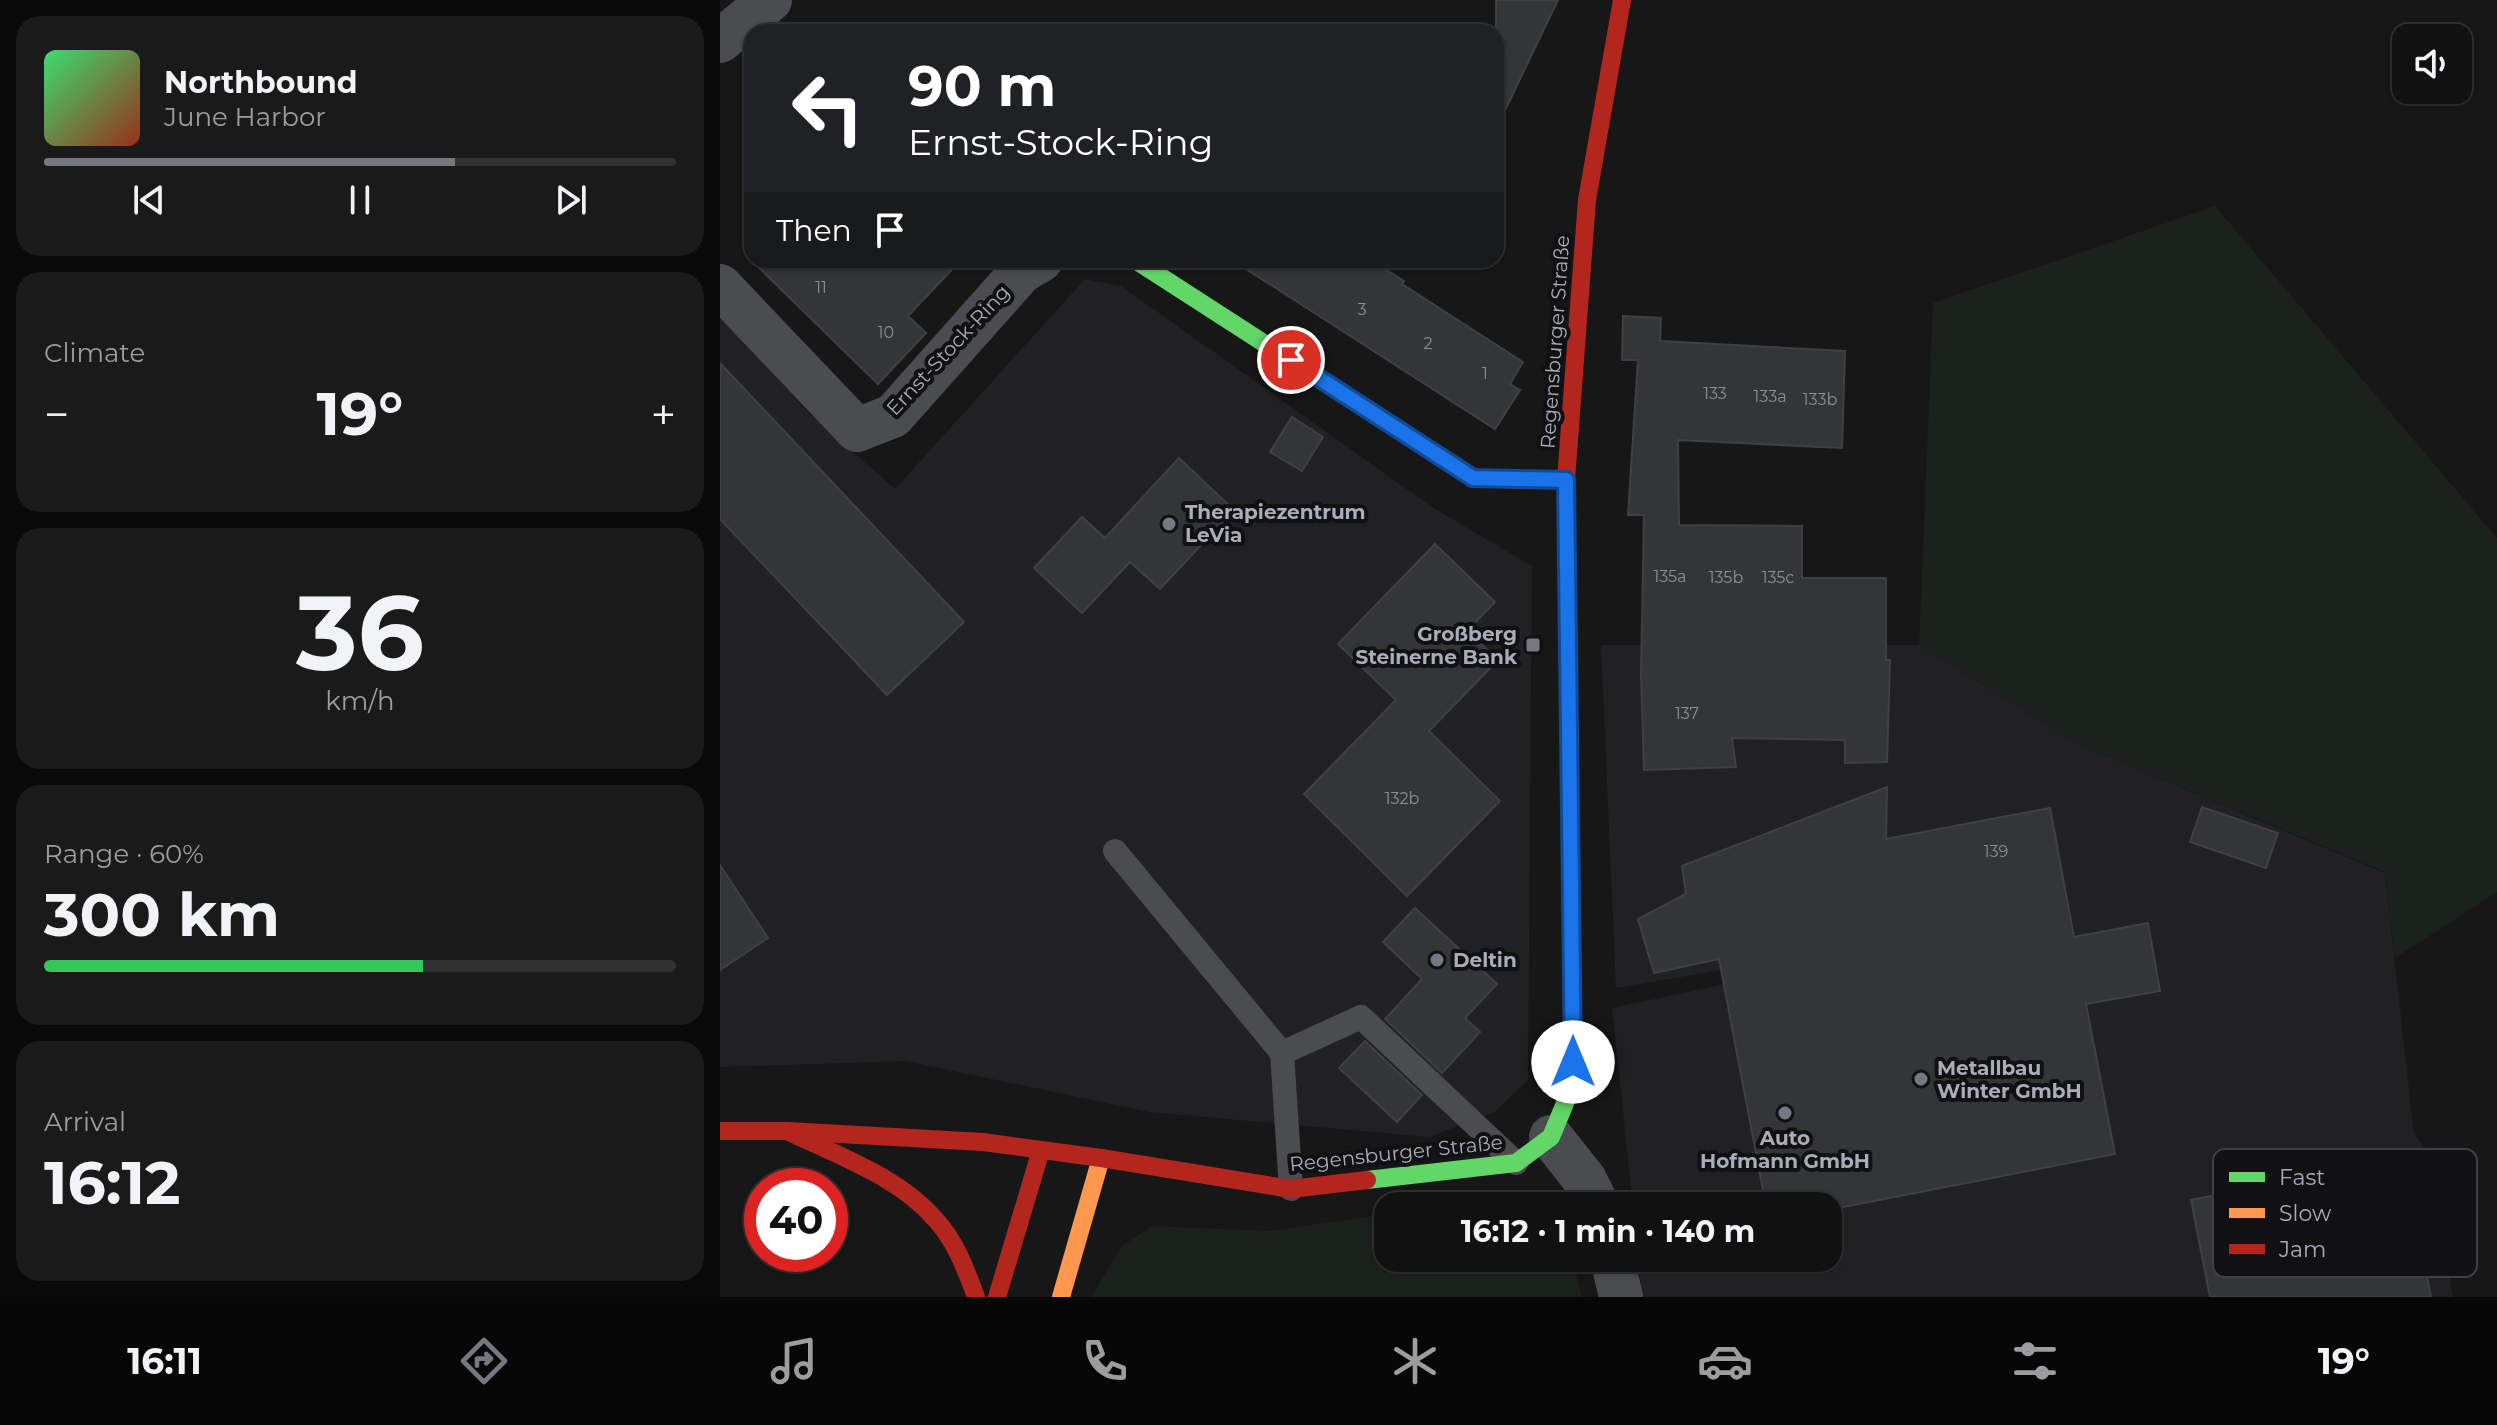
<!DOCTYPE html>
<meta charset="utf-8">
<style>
:root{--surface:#111;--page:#1a1a1a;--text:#f1f3f6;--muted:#9c9d9f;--line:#303131;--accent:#757880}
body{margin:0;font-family:Montserrat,sans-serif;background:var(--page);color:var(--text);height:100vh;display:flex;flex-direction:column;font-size:30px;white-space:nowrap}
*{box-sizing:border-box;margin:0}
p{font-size:26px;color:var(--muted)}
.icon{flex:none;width:44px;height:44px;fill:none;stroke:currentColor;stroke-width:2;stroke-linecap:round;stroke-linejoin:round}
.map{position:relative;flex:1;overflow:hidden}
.sheet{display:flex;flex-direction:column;gap:16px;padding:16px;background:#090909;width:720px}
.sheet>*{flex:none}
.top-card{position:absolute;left:24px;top:24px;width:760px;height:244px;border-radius:24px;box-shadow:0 2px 6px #0004,0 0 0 2px var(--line);background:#202124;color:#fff;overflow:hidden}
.buttons{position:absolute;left:1672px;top:24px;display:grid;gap:16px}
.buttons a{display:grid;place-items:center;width:80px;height:80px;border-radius:16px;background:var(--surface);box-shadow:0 2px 6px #0004,0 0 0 2px var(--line);font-size:40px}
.speed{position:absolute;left:24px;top:1168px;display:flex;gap:16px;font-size:40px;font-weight:700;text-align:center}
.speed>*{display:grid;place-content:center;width:104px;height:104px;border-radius:50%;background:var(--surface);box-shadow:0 2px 6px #0004,0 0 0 2px var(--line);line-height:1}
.speed .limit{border:12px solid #d22;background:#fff;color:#111}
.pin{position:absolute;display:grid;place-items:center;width:68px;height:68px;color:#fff;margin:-34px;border:4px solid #fff;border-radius:50%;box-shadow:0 2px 8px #0007}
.me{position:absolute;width:88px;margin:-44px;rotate:0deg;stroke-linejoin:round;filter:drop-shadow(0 0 6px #0008)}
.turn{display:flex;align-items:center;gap:28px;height:168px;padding:0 32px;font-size:36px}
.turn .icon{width:104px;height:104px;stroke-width:2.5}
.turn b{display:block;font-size:56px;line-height:68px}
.then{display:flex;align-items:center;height:76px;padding:0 32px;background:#0003;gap:16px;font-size:30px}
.big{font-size:60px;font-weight:700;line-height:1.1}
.sheet .card{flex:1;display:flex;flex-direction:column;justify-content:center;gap:12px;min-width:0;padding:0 28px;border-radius:24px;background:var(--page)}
.sheet .dial{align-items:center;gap:0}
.dial b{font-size:104px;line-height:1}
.song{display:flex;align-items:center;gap:24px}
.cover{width:96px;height:96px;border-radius:12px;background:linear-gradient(135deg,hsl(140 70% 55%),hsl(10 70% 35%))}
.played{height:8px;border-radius:4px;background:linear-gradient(90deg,var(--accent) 65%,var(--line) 65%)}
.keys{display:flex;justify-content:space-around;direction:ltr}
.heat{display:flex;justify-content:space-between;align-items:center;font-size:44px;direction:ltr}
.charge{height:12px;border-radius:6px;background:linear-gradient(90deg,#34c759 60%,var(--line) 0)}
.trip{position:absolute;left:654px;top:1192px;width:468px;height:80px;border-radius:24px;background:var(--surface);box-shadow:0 2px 6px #0004,0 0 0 2px var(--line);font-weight:700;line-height:80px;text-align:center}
.tab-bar{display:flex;height:128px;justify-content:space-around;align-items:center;background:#070707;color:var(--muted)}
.tab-bar .icon{width:56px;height:56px}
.tab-bar .active{color:var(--accent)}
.tab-bar b{font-size:36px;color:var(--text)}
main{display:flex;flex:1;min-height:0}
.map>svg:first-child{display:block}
.built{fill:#212124}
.green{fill:#1b211c}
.building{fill:#343537;stroke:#3f4043;stroke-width:2}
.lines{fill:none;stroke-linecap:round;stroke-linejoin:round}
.lane{stroke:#4b4c50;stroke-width:24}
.street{stroke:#4b4c50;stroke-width:44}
.fast{stroke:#63d668;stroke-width:18}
.slow{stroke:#ff974d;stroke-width:18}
.jam{stroke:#b3261e;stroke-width:18}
.route-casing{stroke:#114b97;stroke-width:20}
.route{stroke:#1a73e8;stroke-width:14}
.poi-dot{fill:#757880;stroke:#111113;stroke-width:3}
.labels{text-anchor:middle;stroke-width:8;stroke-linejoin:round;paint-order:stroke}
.number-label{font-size:16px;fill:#8b8f98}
.street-label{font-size:20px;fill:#a8adb8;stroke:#111113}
.poi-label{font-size:20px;font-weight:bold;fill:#a8adb8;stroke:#111113;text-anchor:start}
.key{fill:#111113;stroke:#3e4045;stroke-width:2}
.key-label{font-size:22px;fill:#a8adb8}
</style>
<main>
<section class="sheet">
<div class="card">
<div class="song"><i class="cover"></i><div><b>Northbound</b><p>June Harbor</p></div></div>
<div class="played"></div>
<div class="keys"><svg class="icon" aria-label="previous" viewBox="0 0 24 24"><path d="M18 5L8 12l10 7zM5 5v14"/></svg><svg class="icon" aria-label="pause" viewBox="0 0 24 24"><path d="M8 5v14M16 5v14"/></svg><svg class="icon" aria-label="next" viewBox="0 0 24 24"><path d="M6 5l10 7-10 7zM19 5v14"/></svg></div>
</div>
<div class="card"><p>Climate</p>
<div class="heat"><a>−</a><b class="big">19°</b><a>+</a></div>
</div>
<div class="card dial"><b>36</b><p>km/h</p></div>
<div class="card"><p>Range · 60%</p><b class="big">300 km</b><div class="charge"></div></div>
<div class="card"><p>Arrival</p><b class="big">16:12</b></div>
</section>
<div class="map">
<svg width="1777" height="1297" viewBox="0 0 1777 1297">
<rect width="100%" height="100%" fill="#171717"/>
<g class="built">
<path d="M365,279l36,7 311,221 100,59 -4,514 -33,32 -66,25 -280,-25 -243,-51 -186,6v-752l87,96 88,78z"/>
<path d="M881,645h318l159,99 307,129 29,261 14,18 25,145h-811l-4,-39h190v-52h-195l-21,-198 448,-95 -444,75z"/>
</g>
<g class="green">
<path d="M1495,206l282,332v354l-102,66 -10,-86 -307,-128 -159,-99 14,-342z"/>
<path d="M828,1193l5,13h-103z"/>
<path d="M668,1214v44h184l10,39h-491l31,-51 30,-20 117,5z"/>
</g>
<g class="building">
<path d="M776,0h62l-62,129z"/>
<path d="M31,260h210l-53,56 18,17 -48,51z"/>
<path d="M512,260h139l33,21 -2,3 121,78 -13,22 10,6 -25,39z"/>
<path d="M903,316l38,2 -1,23 185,10 -3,97 -164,-8 1,85 123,1v52h84v82h4l-3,102 -42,1v-23l-113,-2 4,29 -92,3 -3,-96 3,-159h-16l10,-155h-16z"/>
<path d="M0,363l244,259 -77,73 -167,-176z"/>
<path d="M572,417l31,20 -21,34 -32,-19z"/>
<path d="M459,458l55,52 -74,79 -30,-27 -48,51 -48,-45 48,-51 23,21z"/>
<path d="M715,544l60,58 -28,29 31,29 -69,71 71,70 -93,95 -103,-102 92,-94 -58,-56z"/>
<path d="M1167,787l-1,52 164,-31 24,129 74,-14 12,68 -74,13 29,150 -287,56v-4h-62l-47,-247 -65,14 -16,-54 48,-25 -4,-28z"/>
<path d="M1482,807l76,26 -12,35 -76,-26z"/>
<path d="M0,865l48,73 -48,32z"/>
<path d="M695,908l82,76 -32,34 15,14 -38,41 -57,-54 37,-40 -39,-37z"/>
<path d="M645,1041l57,54 -25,27 -58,-54z"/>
<path d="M1683,1157l28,140h-221l-19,-97z"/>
</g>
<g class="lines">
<g class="lane">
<path d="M395,851l167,202 9,136"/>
<path d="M562,1053l79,-36 155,146"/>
</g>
<g class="street">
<path d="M0,41l50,-41"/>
<path d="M0,286l137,144 36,-14 128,-144 20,-12"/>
<path d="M831,1137l34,43 13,26"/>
<path d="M892,1258l9,39"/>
</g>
<g class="fast">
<path d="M415,260l338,218 93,2"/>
<path d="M647,1180l149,-17 35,-26 22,-53 -5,-433"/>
</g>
<path class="slow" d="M341,1297l40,-139"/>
<g class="jam">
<path d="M848,651l-2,-171 21,-280 35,-200"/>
<path d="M0,1131h67l196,11 118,16 190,31 76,-9"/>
<path d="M67,1131c51,25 111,45 149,89 20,22 30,50 40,77"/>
<path d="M277,1297l44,-147"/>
</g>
</g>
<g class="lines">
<g class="route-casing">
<path id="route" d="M571,360l182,118 93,2 7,582"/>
</g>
<use href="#route" class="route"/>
</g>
<g class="poi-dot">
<circle cx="449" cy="524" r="8"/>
<rect x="805" y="637" width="16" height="16" rx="4"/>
<circle cx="717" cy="960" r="8"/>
<circle cx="1201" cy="1079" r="8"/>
<circle cx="1065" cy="1113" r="8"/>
</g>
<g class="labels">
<g class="number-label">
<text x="101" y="293">11</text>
<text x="642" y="315">3</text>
<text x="166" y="338">10</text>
<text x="708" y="349">2</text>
<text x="765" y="379">1</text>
<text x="995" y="399">133</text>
<text x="1050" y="402">133a</text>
<text x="1100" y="405">133b</text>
<text x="950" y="582">135a</text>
<text x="1006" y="583">135b</text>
<text x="1058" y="583">135c</text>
<text x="967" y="719">137</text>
<text x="682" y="804">132b</text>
<text x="1276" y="857">139</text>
</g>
<g class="street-label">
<text transform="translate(835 342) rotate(-86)" y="7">Regensburger Straße</text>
<text transform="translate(228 350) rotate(-47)" y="7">Ernst-Stock-Ring</text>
<text transform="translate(676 1153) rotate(-6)" y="7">Regensburger Straße</text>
</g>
<g class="poi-label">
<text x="465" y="519">Therapiezentrum<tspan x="465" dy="23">LeVia</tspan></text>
<text x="797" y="641" text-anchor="end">Großberg<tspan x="797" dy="23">Steinerne Bank</tspan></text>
<text x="733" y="967">Deltin</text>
<text x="1217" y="1075">Metallbau<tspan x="1217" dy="23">Winter GmbH</tspan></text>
<text x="1065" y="1145" text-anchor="middle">Auto<tspan x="1065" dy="23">Hofmann GmbH</tspan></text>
</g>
</g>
<rect x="1493" y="1149" width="264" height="128" rx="12" class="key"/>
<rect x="1509" y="1172" width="36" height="10" fill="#63d668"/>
<rect x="1509" y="1208" width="36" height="10" fill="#ff974d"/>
<rect x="1509" y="1244" width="36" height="10" fill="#b3261e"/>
<g class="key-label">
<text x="1559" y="1185">Fast</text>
<text x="1559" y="1221">Slow</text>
<text x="1559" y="1257">Jam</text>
</g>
</svg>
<div class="buttons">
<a><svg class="icon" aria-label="sound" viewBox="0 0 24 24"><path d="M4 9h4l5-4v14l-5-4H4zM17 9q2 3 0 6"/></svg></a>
</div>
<div class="speed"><div class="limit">40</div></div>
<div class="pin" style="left:571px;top:360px;background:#d93025"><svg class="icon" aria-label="arrive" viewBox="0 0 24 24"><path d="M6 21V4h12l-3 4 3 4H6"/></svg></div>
<svg class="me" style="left:853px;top:1062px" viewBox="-20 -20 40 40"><circle r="19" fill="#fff"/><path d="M0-13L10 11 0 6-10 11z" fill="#1a73e8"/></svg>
<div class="trip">16:12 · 1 min · 140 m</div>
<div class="top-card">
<div class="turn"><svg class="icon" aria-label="left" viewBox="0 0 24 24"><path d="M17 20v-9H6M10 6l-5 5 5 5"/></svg><div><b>90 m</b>Ernst-Stock-Ring</div></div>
<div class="then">Then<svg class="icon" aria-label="arrive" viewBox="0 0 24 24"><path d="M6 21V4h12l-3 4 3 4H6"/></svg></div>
</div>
</div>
</main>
<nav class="tab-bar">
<b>16:11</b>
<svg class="icon active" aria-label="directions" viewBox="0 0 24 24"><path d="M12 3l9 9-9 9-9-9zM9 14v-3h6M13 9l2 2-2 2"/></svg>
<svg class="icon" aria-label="music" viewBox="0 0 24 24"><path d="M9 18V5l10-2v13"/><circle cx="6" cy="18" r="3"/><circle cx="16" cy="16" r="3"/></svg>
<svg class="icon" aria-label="phone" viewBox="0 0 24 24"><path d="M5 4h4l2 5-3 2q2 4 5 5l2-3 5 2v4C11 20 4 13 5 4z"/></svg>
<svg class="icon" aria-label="climate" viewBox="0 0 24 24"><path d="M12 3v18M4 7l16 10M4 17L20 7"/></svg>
<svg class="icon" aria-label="car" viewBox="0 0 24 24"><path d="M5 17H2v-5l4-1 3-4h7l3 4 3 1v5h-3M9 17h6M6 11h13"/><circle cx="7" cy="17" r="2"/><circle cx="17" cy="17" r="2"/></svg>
<svg class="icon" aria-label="filters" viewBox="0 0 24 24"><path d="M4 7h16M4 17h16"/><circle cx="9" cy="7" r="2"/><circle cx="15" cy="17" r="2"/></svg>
<b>19°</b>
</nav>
